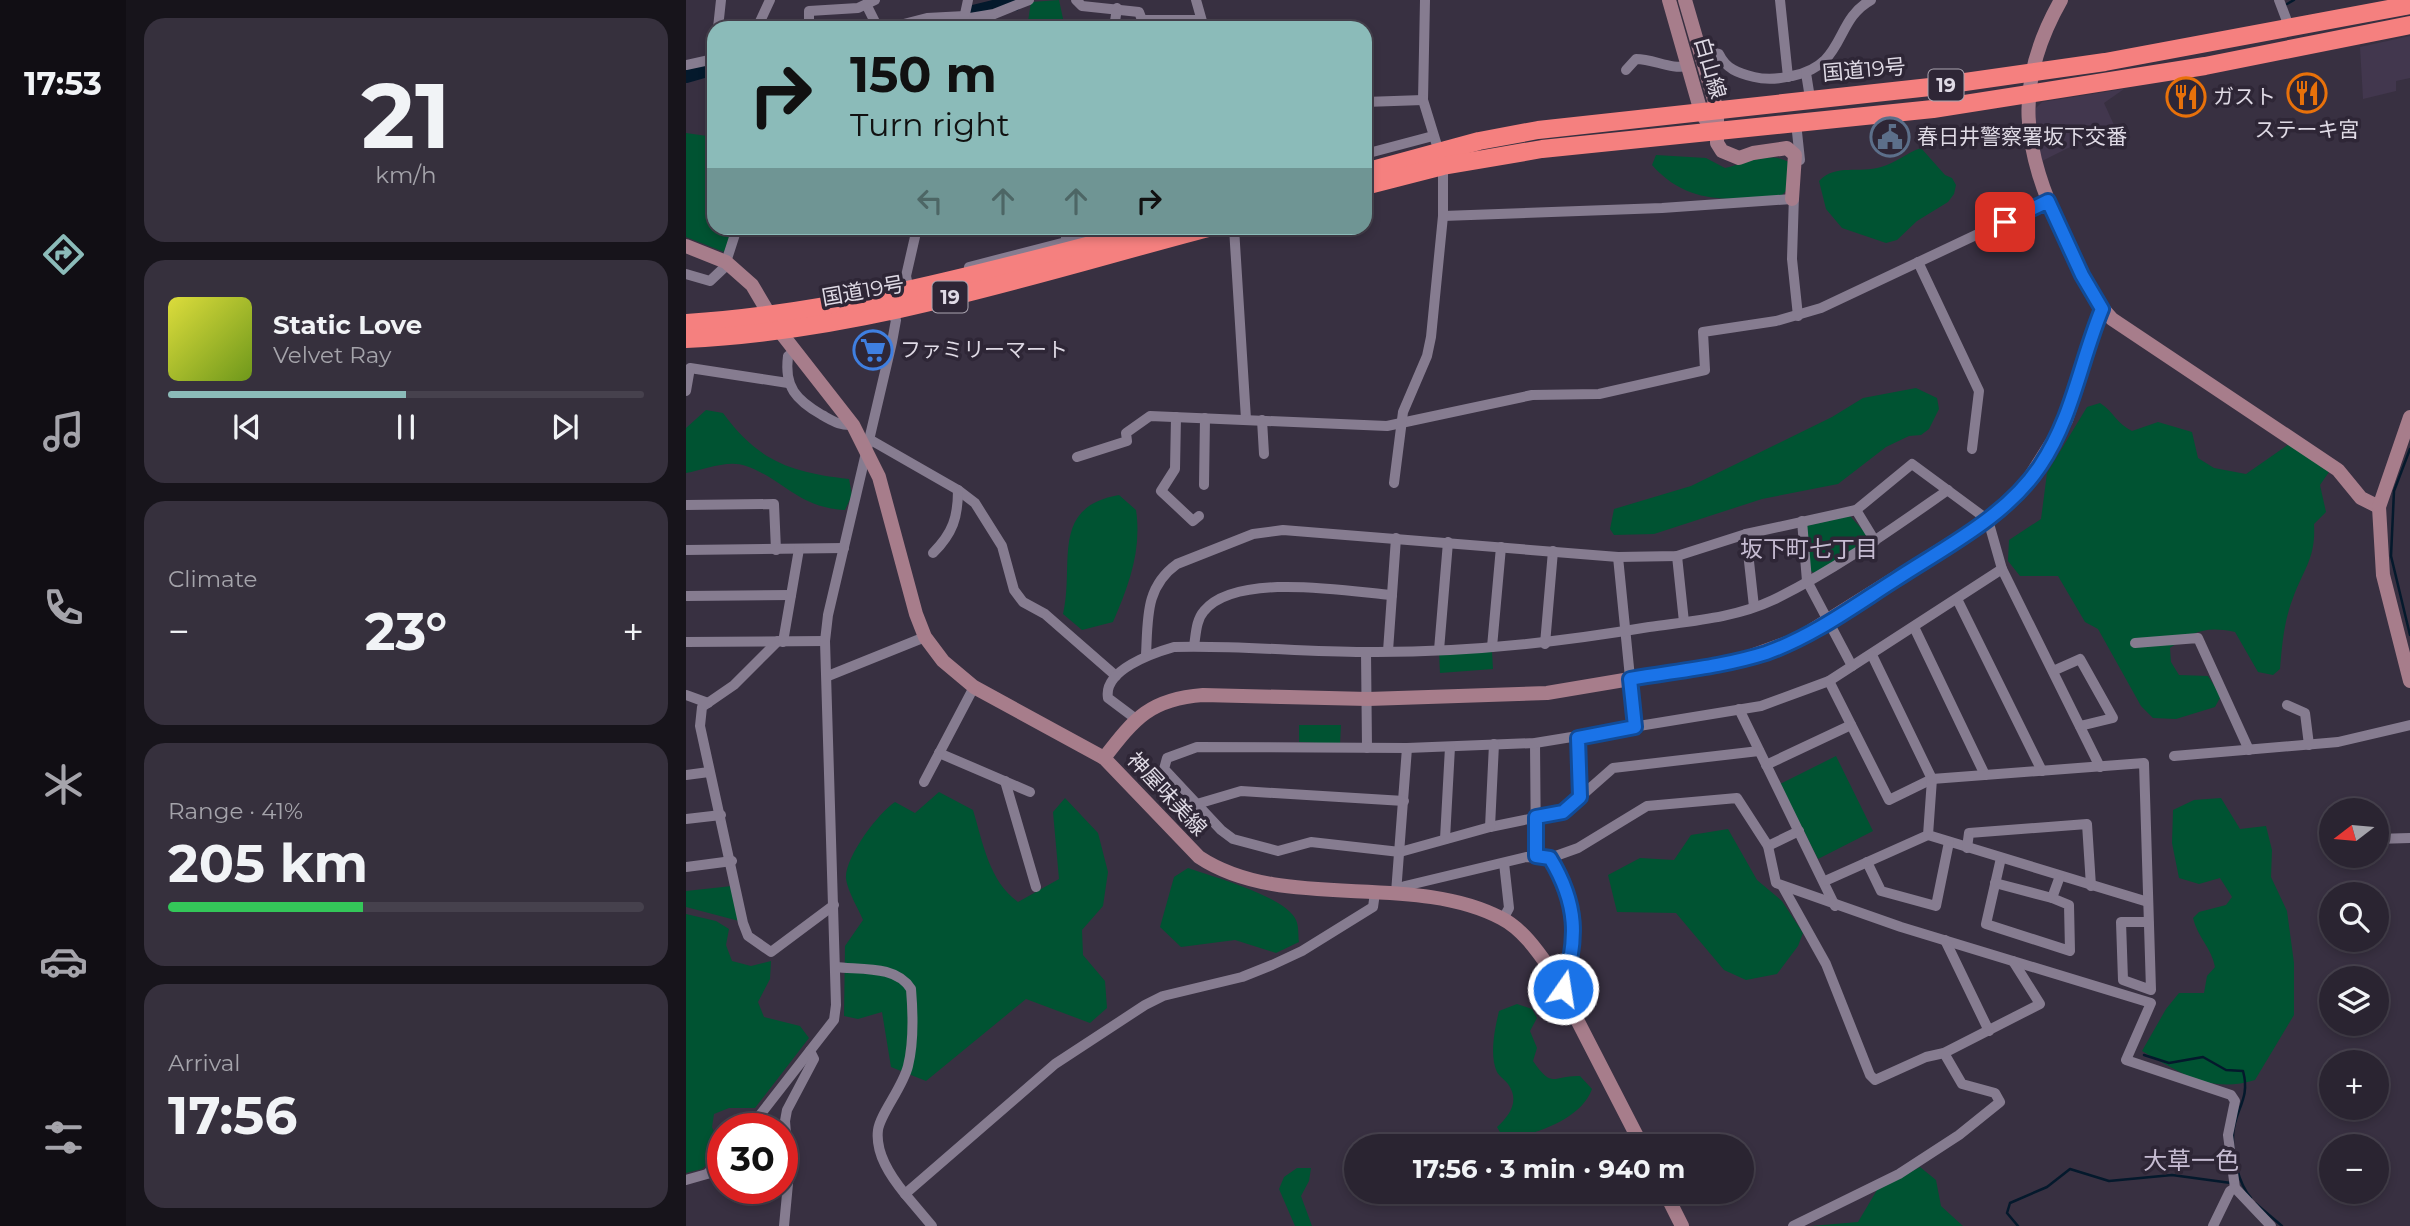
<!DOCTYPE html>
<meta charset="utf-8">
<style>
:root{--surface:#2a2431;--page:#36303d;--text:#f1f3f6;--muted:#a5a4ab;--line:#46414d;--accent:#8bbbb9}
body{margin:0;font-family:Montserrat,"Noto Sans JP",sans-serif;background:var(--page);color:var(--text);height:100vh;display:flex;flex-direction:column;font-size:26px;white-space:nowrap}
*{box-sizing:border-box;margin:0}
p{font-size:23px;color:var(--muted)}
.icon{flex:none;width:38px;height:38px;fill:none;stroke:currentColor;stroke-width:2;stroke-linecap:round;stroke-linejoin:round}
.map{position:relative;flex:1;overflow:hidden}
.sheet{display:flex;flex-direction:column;gap:18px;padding:18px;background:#17141b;width:560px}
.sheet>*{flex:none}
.top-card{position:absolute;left:21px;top:21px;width:665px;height:214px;border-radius:21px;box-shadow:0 4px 10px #0003,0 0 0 2px var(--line);background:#8bbbb9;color:#111;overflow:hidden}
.needle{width:46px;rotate:254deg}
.fabs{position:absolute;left:1633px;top:798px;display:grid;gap:14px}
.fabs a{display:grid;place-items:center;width:70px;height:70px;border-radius:50%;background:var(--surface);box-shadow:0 4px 10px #0003,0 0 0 2px var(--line);font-size:35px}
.speed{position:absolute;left:21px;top:1113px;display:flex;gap:14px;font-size:35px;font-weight:700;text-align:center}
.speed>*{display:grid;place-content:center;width:91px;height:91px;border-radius:50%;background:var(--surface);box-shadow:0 4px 10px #0003,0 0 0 2px var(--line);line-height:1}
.speed .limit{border:10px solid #d22;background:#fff;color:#111}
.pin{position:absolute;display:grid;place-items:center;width:60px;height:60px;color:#fff;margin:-30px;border-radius:14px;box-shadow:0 4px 10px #0006}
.me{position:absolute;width:77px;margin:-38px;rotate:13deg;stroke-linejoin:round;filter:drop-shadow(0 0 5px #0008)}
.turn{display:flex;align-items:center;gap:24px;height:147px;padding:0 28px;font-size:32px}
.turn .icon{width:91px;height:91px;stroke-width:2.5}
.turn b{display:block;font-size:49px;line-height:60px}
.lanes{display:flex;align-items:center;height:66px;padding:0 28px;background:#0003;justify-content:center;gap:35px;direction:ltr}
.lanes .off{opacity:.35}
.big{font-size:52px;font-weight:700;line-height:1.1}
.sheet .card{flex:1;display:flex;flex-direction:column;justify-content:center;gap:10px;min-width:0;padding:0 24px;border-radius:21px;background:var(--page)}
.sheet .dial{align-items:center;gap:0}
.dial b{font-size:91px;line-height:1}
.song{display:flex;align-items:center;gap:21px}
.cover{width:84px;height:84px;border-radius:10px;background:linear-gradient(135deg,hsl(60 70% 55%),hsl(80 70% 35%))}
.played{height:7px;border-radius:4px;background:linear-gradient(90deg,var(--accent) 50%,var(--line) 50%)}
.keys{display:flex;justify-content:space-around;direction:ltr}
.heat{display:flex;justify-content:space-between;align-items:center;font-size:38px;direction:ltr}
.charge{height:10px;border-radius:5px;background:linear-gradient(90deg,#34c759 41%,var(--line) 0)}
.trip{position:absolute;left:658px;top:1134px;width:410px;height:70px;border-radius:35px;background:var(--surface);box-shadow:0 4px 10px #0003,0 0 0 2px var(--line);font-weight:700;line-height:70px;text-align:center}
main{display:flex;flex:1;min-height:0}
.tabs{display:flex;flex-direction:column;width:126px;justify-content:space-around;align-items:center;background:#110e14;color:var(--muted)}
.tabs .icon{width:49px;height:49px}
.tabs .current{color:var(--accent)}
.tabs b{font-size:32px;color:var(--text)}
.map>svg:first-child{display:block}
.built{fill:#42374e}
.green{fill:#005332}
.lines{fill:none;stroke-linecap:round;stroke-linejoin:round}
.stream{stroke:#04192c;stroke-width:2.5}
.river{stroke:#04192c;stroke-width:16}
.street{stroke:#867c90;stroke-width:10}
.secondary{stroke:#a77d8b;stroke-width:14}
.highway{stroke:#f5807f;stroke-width:18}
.route-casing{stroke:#114b97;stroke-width:18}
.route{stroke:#1a73e8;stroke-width:12}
.labels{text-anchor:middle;stroke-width:7;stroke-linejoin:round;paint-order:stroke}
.shield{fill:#2e2636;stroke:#aaa4b0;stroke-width:2}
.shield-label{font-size:19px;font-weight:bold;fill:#dfdae5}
.street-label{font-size:21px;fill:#dfdae5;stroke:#2e2636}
.poi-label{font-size:21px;fill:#dfdae5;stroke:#2e2636;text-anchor:start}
.neighbourhood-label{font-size:23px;fill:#c6bcd2;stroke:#2e2636}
.quarter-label{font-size:24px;fill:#c6bcd2;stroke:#2e2636}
</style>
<main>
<nav class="tabs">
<b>17:53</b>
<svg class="icon current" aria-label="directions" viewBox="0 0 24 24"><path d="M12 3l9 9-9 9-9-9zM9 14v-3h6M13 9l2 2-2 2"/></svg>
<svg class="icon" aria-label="music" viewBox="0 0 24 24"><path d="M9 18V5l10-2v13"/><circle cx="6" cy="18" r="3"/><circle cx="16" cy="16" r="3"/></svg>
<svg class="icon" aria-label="phone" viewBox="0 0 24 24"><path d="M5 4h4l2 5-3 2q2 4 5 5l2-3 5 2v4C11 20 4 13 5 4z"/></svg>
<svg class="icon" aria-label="climate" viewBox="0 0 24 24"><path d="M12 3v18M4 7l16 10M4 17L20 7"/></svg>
<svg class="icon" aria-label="car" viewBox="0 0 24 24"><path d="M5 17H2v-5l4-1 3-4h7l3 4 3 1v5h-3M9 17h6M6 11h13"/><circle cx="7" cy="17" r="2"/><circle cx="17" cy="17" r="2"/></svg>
<svg class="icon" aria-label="filters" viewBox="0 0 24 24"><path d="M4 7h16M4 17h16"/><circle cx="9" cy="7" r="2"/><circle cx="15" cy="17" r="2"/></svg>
</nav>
<section class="sheet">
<div class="card dial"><b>21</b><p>km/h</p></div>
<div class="card">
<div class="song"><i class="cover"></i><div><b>Static Love</b><p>Velvet Ray</p></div></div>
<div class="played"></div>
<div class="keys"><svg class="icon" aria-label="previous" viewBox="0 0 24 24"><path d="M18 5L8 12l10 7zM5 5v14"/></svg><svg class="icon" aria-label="pause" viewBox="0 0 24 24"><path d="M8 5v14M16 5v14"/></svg><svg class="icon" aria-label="next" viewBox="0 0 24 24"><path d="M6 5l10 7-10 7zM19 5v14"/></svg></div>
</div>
<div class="card"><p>Climate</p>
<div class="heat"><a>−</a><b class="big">23°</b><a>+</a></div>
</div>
<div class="card"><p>Range · 41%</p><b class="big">205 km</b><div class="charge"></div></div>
<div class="card"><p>Arrival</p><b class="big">17:56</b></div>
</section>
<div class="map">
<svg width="1724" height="1226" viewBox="0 0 1724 1226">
<rect width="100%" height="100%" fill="#383041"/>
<g class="built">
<path d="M1724,36v42l-14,3v10l-33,8 -3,-52z"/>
<path d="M1438,89l-20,14 10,22 -74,37 -6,-52 8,-8z"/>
</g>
<g class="green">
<path d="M373,0l6,28h-38l4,-26z"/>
<path d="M0,133l28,4v91h19l-9,24 -38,-15z"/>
<path d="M1235,148l24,27 7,3 4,7 -2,9 -6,8 -31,19 -20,19 -11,3 -44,-15 -16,-19 -7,-28c17,-18 41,-7 62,-14 15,-4 25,-14 40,-19z"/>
<path d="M970,155l50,3 19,10c20,-4 46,-18 65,-5l-2,26 -7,7c-49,4 -93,10 -129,-31z"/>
<path d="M1230,388l21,10 2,11 -10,20 -8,6 -12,1 -23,11 -48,37 -76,15 -108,35 -40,1 -4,-6 4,-20 77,-23 141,-69 31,-19z"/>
<path d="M1414,403c13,8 17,21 32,28l26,-9 34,10 6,26 16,10 32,6 43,-30 40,28 -9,13 6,27 -12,12c2,34 -10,44 -21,74 -9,23 -11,47 -13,71l-7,6 -15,-3 -23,-40c-30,-6 -40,-1 -65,16l1,14 8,13 29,1 13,20 -6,11 -39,12 -23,-1 -12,-12 -43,-77 -13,-7 -27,-46h-38l-12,-15 1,-21 32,-21 6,-46 40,-66z"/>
<path d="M20,410l17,3c36,49 68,59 126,66l3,16 -7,15c-47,-2 -60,-30 -99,-44 -18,-7 -42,4 -60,7v-45z"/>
<path d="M433,495l17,15c6,40 -7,75 -23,112l-31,8 -19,-16c12,-50 -14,-107 56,-119z"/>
<path d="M1164,516l19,21v4l-55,32 -3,-2 -5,-45z"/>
<path d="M806,652l1,17 -53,4 -1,-20z"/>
<path d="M613,725h42l-1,19 -41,-2z"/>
<path d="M1150,756l37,75 -55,28 -38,-75z"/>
<path d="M253,792l34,18c10,33 16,71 45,92l41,-23 -6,-67 12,-14 33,35 10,39 -5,34 -21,24 1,25 22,26 2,27 -17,15 -64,-24 -100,82 -35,-14 -9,-55 -24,7 -14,-3 1,-70 18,-26c-5,-12 -15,-28 -17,-41 -2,-21 33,-67 49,-77l20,11z"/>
<path d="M1535,798l19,31 26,-3 6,24 -1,27 16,34 7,52v52l-39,65c-45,14 -74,-7 -113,-29l24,-42 13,-16h25l3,-17 8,-9c-3,-18 -18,-31 -22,-49l6,-6 27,-7 6,-8 -12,-19 -21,6 -20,-6 -7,-35 1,-33 21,-10z"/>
<path d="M1042,829l29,51 25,21 21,32 -5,13 -21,28 -31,6 -22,-10 -48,-57 -59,-1 -9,-37 32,-17 34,2 17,-25z"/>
<path d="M502,868c25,9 97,28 108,52 3,6 2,16 3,22l-23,11 -41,-13 -54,7 -21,-20 14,-50z"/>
<path d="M46,886l7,35 -53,-14v-16z"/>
<path d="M0,914l30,7 13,8 -3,16 6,16 19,5 20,-5 -1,18 -12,23 6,15 36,9 9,12 -54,70h-26l-15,6 -2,13 10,23 -20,19 -16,4z"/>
<path d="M831,1004l15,5 5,9 -7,13 7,17 -4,13c20,29 20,14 47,15l12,13c-11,31 -58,46 -88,50l-7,-12c13,-12 23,-26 11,-43 -3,-4 -9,-8 -11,-12 -8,-17 -2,-44 2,-61z"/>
<path d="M1234,1167l16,13 5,26 22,20h-152l47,-4 19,-32z"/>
<path d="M611,1168h14l-2,13 -8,15 11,30h-17l-16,-37 5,-12z"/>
</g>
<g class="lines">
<g class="stream">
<path d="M1601,4l7,-4"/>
<path d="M1724,449l-16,42 -3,65 19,79"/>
<path d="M1458,1055l25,8 34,-6 23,13 17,1c8,29 -9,39 -10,64 -1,19 5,48 18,63"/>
<path d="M1569,1203l27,23"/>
<path d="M1332,1226l-11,-13 3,-10 37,-16 23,-18 39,12 63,-6 59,8"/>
</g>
<g class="river">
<path d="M283,14l45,-11"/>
<path d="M0,75l28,-8"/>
</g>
<g class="street">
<path d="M390,0l6,6 57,6 3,8h59"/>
<path d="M510,0l8,28"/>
<path d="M739,0l-2,100 16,52"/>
<path d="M1094,0l8,77"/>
<path d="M1593,0l11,29"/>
<path d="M181,6l11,22"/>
<path d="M278,19l30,-5 35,-14"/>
<path d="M32,28l3,-28"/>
<path d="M71,28l13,-28"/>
<path d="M123,28v-17l49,-3 17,-8"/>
<path d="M202,28l39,-10 38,-2"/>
<path d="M276,28l6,-28"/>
<path d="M428,28l3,-20"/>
<path d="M1028,53l5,1c7,15 19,19 35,23 12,3 25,2 38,-1 55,-11 41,-55 79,-76"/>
<path d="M0,65l28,-6"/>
<path d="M940,70l10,-11c18,0 35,11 52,7"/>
<path d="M1120,73l4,25"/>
<path d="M679,102l58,-2"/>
<path d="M1111,132l3,28"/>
<path d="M679,154l68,-18"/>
<path d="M1108,195l-2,64 6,57"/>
<path d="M757,216l219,-8 130,-9"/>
<path d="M380,228v14"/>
<path d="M548,228l12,191"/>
<path d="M40,262l11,-34"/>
<path d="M1232,262l61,129 -7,58"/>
<path d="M283,267l151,-39"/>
<path d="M0,274l24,7 18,-17"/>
<path d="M223,291l-3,-15 11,-48"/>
<path d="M109,351l-7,5c-4,31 8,44 34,59 11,6 18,11 31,10"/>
<path d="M0,391l4,-23 98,15"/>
<path d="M490,417l-1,52 -14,22 32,30 6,-5"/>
<path d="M576,420l2,34"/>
<path d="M183,439l89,51 17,13 27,43 12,44 9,12 22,12 71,62"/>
<path d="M391,457l50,-16 -1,-8 24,-17 237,10 145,-31 67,-1 106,-24 -2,-38 73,-11 45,-13 227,-107"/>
<path d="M708,483l9,-71 24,-56 4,-19 12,-121v-50"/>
<path d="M518,485l1,-67"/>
<path d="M0,505l88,-1 2,46"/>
<path d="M1170,510l19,31"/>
<path d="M1116,521l5,60 45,85"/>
<path d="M1060,534l8,73"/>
<path d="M0,550l158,-2"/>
<path d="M247,553c20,-20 25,-36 25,-63"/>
<path d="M991,556l7,66"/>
<path d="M932,557l17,171"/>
<path d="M0,596l105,-1"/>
<path d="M1271,599l85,172"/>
<path d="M1228,627l71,148"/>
<path d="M92,641l-44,44 -32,22 -2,19 43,197 5,13 23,16 63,-47"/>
<path d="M0,642l139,-1"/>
<path d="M97,642l16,-93"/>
<path d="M1449,643l63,-5 51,112"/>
<path d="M859,644l8,-93"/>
<path d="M508,646c2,-12 2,-26 10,-35 32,-39 142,-20 188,-16"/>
<path d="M806,647l9,-100"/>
<path d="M753,650l9,-108"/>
<path d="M702,651l8,-113"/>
<path d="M680,652l1,96"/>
<path d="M460,655c2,-37 -1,-68 31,-91l76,-30 30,-4 335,27 59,-1 69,-22 110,-24 56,-46 76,56 14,49 98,198"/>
<path d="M1367,671l27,-12 33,59 -33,8"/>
<path d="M142,676l97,-39"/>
<path d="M1143,681l60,119 43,-21 212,-16 7,227 -28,-10 -2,-58h28"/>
<path d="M0,695l22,8"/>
<path d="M1601,705l18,8 4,32"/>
<path d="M1053,709l96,197"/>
<path d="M450,719l-28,-21c-5,-28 45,-45 66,-51 63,-2 127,5 190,5 96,1 191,-9 285,-25 41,-6 86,-9 124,-27 62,-30 119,-71 175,-110"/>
<path d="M892,738l2,59"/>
<path d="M849,743l1,113"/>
<path d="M721,748l-11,145 9,-7 121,-29 24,1 28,-10 69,-42 90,-8 31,48 8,37 125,44 250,76 -25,57 105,35 4,6 -7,34 7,53 36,38"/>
<path d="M1073,751l-146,17 -50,44 -73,15 -90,25 -89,-10 -33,9 -45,-12 -12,-9 -57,-61 3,-11 30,-11 210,1 128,-5 226,-37 68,-25 173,-112"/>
<path d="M253,753l91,39"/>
<path d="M1488,756l164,-14 72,-17"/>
<path d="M1080,765l85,-40"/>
<path d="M0,775l23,-3"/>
<path d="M319,781l31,106"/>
<path d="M238,782l50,-95"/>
<path d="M511,804l44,-13 163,10"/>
<path d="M0,819l35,-4"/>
<path d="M804,827l4,-83"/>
<path d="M1242,835l220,67"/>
<path d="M759,839l5,-92"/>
<path d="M1690,839l34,-1"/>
<path d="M1082,846l31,-15"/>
<path d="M1281,848l2,-15 118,-9 4,62"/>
<path d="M864,858c28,46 28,81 13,131"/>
<path d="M1315,858l-15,66 84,27 -1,-46 -17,-7 8,-22"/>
<path d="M1181,862l14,29 55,15 13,-64"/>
<path d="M0,867l46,-6"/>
<path d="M1139,881l103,-46 4,-56 -60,-124"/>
<path d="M1309,883l57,15"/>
<path d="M1097,887l43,77 44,111 5,5 51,-23 18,-4 96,-49 -27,-43"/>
<path d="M817,919l6,-11 -5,-45"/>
<path d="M1259,940l44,91"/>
<path d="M149,967c26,3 61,-2 76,22 2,24 3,53 -3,77 -5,21 -28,48 -30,64 -3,24 13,47 27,64"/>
<path d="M63,1129l85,-109 2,-15 -11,-364 3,-26 64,-273 4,-22 -7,-10"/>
<path d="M0,1180l21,-6 16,-15"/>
<path d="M98,1226l5,-53 -4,-52 2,-11 27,-51 -4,-8"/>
<path d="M246,1226l-27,-32 150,-130 90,-59 18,-9 79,-19 30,-12 30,-14 71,-44 2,-14"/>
<path d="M1107,1226l106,-52 60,-39 41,-33 -5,-9 -33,-9 -18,-31"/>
<path d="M1527,1226l17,-35 5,-3"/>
</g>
<g class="secondary">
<path d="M983,0l32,112 5,8"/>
<path d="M999,0l32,110v33l5,8 17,7 14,-5 34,-5 8,7 -3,44"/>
<path d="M1375,0c-49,86 -38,149 2,235 14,30 26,60 49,84l226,151 23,28 18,9"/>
<path d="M0,246l40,16 26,23 26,44 75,96 26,52 37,137 9,23 18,24 31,26 130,71 95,99c84,56 212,14 302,61 22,11 38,35 52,55l89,173"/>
<path d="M1724,417l-31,90 4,68 27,106"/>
<path d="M418,758c31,-40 46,-59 99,-63l165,4 179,-6 190,-32 61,-22 190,-119 34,-30 44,-70 36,-111"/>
<path d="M979,1192l17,34"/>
</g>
<g class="highway">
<path d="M679,172l114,-31 59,-11 392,-43 175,-25 305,-57"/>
<path d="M679,186l78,-20 99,-17 391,-40 272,-43 205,-41"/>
<path d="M0,323c164,-11 313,-55 470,-95"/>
<path d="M0,339c178,-8 351,-66 522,-111"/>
</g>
</g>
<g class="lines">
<g class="route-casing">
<path id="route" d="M877,989c15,-50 15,-85 -13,-131l-14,-2v-39l27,-5 17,-15 -2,-59 57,-11 -5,-48c45,-8 92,-12 136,-26 46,-16 88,-47 129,-73 50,-33 111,-63 145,-114 33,-49 40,-104 62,-157l-20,-34 -34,-74 -43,21"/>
</g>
<use href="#route" class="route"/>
</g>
<defs>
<g id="restaurant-ring" transform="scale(2.0125)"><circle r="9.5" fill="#2e2636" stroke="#e8710a" stroke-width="1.5"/><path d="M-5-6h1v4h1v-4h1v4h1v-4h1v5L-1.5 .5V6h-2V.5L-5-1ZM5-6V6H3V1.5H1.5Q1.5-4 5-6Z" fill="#e8710a"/></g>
<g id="civic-ring" transform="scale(2.0125)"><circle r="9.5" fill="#2e2636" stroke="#5c6f8a" stroke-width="1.5"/><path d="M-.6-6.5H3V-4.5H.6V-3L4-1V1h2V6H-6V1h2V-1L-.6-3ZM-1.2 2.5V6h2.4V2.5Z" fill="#5c6f8a"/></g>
<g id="supermarket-ring" transform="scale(2.0125)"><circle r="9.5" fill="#2e2636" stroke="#3f7fe0" stroke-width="1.5"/><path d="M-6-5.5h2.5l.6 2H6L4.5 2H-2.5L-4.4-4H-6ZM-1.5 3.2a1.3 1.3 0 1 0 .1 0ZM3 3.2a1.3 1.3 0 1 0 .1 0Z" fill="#3f7fe0"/></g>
</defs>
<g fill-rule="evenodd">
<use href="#restaurant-ring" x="1621" y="93"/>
<use href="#restaurant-ring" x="1500" y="97"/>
<use href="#civic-ring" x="1204" y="137"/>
<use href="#supermarket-ring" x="187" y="350"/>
</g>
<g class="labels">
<g class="shield">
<rect x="1242.5" y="69.5" width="35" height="31" rx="5"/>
<rect x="246.5" y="281.5" width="35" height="31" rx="5"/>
</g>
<g class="shield-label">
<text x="1260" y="92">19</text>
<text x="264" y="304">19</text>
</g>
<g class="street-label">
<text transform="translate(1024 68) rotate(74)" y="7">白山線</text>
<text transform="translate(1178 70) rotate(-5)" y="7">国道19号</text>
<text transform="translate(177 291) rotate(-10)" y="7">国道19号</text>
<text transform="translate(481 794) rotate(47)" y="7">神屋味美線</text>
</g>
<g class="poi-label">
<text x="1527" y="104">ガスト</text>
<text x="1621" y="137" text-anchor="middle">ステーキ宮</text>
<text x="1231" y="144">春日井警察署坂下交番</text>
<text x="214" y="357">ファミリーマート</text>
</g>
<g class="neighbourhood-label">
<text x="1123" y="557">坂下町七丁目</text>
</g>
<g class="quarter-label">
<text x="1505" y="1169">大草一色</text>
</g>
</g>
</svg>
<div class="fabs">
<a><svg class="needle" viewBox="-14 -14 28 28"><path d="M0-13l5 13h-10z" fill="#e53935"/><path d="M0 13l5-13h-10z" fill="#a5a4ab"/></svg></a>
<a><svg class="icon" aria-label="search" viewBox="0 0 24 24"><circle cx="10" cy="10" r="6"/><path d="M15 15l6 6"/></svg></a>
<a><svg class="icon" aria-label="layers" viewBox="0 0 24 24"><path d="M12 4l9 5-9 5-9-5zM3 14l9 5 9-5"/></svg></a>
<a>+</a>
<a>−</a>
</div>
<div class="speed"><div class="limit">30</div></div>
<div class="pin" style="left:1319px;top:222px;background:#d93025"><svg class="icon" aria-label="arrive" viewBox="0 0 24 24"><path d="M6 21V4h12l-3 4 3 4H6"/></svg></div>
<svg class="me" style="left:877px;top:989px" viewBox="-20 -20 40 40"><circle r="17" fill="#1a73e8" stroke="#fff" stroke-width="3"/><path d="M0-11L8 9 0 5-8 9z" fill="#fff"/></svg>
<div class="trip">17:56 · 3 min · 940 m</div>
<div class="top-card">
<div class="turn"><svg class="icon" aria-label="right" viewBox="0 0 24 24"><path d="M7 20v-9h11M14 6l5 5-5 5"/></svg><div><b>150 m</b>Turn right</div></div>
<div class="lanes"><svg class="icon off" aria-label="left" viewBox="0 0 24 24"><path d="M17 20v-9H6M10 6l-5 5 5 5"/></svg><svg class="icon off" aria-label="ahead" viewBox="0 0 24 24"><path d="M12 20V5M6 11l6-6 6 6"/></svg><svg class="icon off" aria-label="ahead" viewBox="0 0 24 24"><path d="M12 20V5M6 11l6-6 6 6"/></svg><svg class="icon" aria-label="right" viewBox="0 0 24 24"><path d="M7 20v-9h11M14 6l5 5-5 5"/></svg></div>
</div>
</div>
</main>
